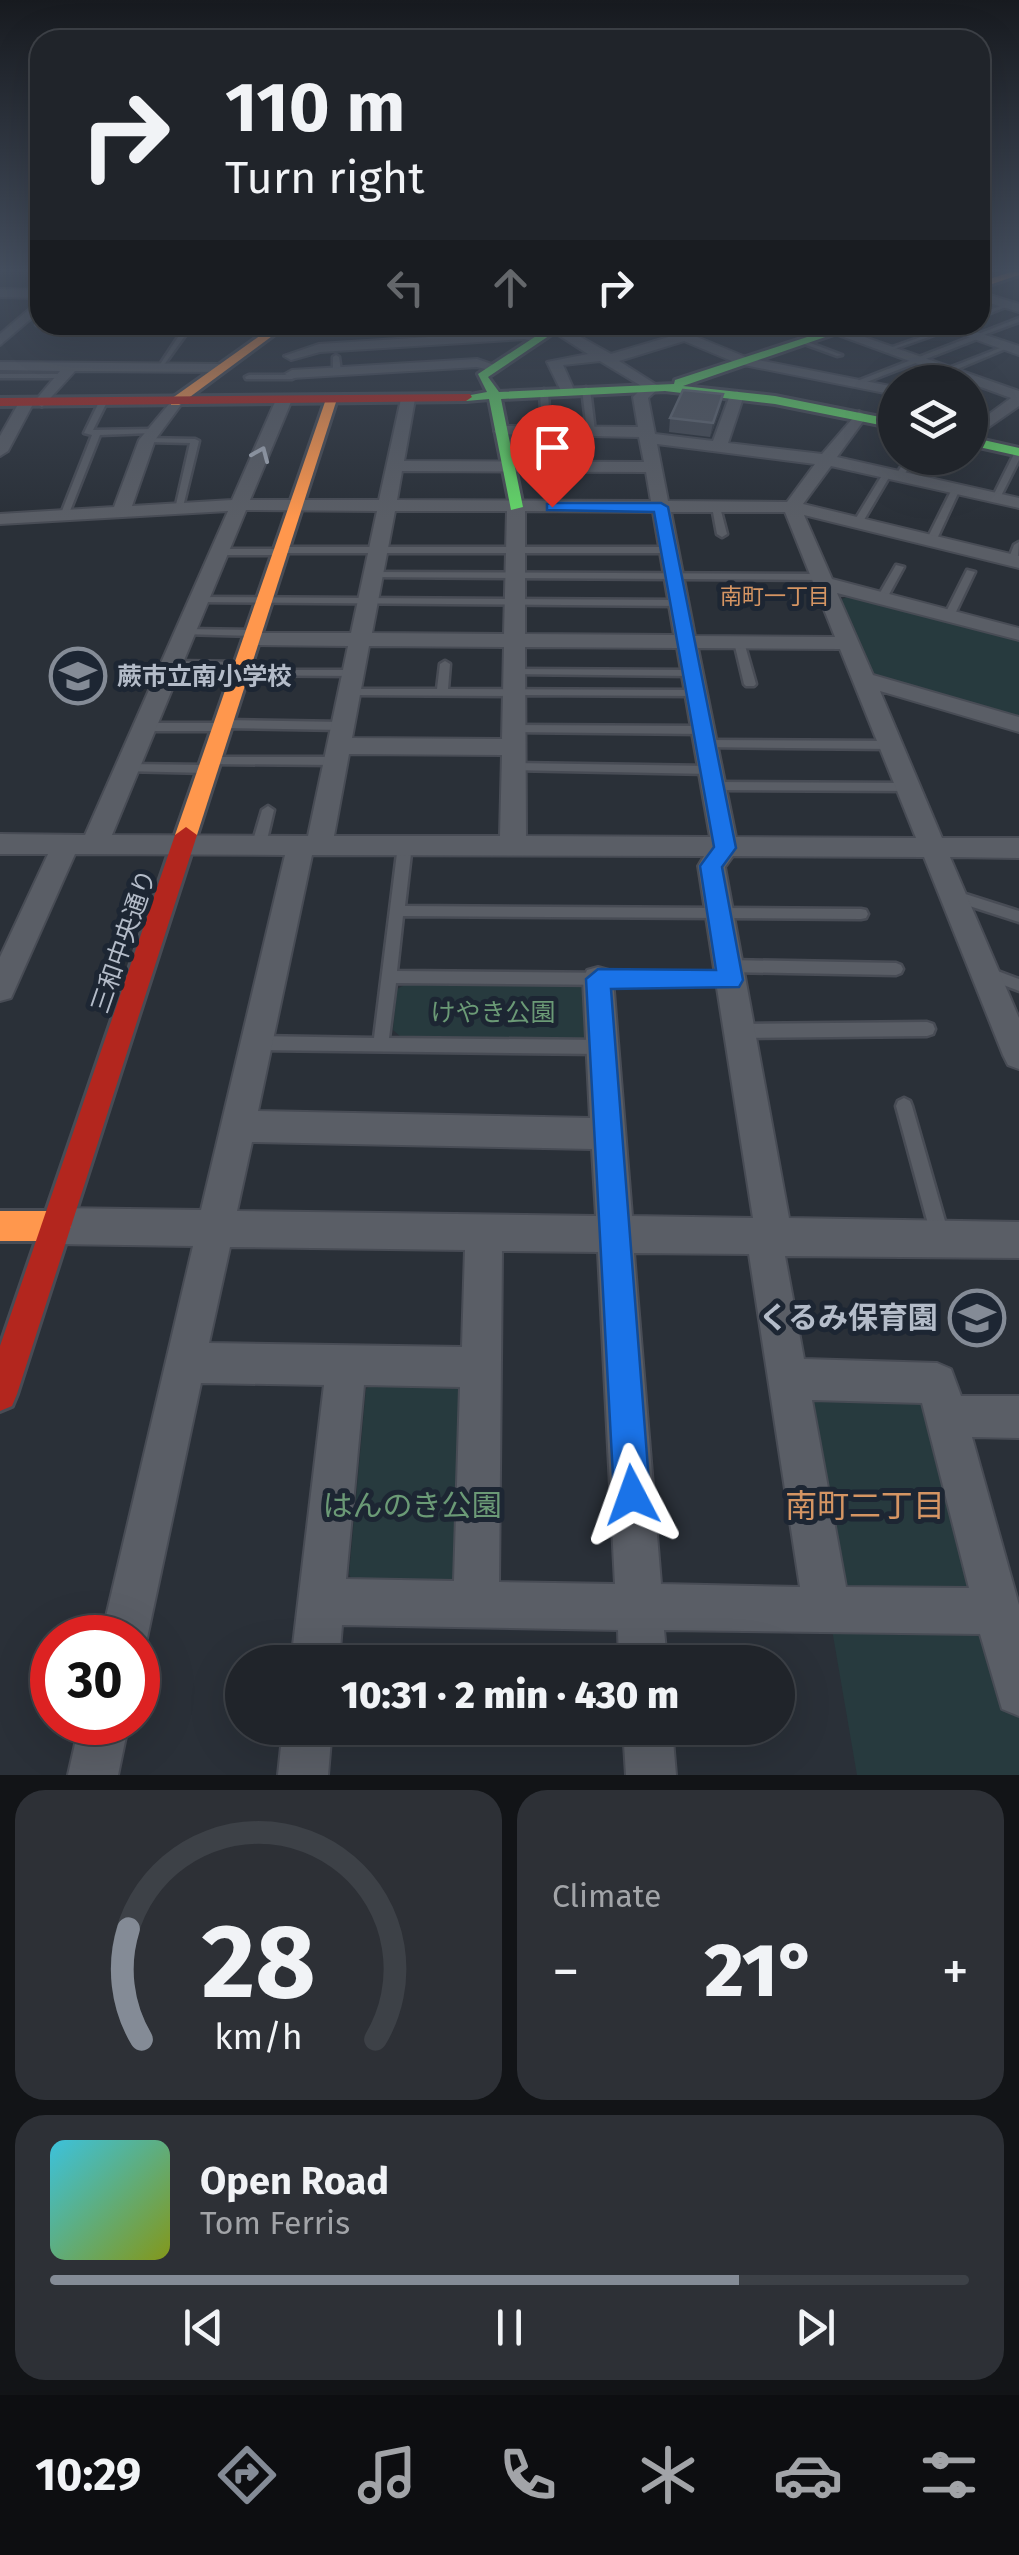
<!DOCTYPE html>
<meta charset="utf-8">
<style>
:root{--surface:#20242a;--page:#2d3036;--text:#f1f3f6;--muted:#a2a4a8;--line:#3d4147;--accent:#848b96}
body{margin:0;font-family:"Fira Sans","Noto Sans JP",sans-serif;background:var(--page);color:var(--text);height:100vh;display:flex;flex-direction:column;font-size:38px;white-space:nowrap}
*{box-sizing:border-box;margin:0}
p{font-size:32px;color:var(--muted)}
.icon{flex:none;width:55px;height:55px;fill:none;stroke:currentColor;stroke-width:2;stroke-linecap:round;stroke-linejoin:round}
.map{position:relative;height:1775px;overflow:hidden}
.sheet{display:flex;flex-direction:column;gap:15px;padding:15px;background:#121417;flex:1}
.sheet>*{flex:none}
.top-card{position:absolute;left:30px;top:30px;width:960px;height:305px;border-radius:30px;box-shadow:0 10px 40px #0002,0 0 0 2px var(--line);background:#20242a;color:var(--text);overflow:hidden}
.tools{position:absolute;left:878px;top:365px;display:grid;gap:20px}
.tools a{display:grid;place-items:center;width:110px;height:110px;border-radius:50%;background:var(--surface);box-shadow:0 10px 40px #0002,0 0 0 2px var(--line);font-size:50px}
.speed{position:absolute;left:30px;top:1615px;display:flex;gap:20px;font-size:50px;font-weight:700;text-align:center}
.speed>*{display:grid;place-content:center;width:130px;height:130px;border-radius:50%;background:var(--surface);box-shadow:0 10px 40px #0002,0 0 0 2px var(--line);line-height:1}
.speed .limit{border:15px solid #d22;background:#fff;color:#111}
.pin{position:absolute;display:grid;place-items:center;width:85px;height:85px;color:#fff;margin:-102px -42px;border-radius:50% 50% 50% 0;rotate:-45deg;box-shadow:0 0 10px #0007}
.pin .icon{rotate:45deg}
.me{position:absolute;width:110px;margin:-55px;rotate:356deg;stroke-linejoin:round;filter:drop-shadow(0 0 8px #0008)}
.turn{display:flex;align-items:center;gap:35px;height:210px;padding:0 30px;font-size:45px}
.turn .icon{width:130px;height:130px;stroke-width:2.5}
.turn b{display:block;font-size:70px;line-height:85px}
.lanes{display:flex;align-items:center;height:95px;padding:0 30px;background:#0003;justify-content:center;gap:50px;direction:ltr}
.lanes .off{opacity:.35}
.big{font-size:75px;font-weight:800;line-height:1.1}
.sheet .tile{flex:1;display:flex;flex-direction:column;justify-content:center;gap:15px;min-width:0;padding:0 35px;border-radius:30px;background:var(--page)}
.sheet .dial{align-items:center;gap:0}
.dial svg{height:260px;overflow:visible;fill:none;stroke:var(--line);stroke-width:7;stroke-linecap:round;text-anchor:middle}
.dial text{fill:var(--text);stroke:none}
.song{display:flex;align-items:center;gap:30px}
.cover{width:120px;height:120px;border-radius:15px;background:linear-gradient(135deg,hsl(190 70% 55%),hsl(70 70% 35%))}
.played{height:10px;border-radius:5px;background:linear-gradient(90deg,var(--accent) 75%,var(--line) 75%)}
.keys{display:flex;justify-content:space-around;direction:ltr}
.heat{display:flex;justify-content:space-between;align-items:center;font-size:55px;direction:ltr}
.sheet .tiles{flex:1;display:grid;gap:15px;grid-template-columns:1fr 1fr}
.tile:last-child{grid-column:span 2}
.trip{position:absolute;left:225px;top:1645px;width:570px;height:100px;border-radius:50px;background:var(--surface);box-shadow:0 10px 40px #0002,0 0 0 2px var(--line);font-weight:800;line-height:100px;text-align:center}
.tab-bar{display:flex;height:160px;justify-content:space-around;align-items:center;background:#0d0e11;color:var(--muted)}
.tab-bar .icon{width:70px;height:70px}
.tab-bar .current{color:var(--accent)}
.tab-bar b{font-size:45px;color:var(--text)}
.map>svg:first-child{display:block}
.green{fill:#273a3e}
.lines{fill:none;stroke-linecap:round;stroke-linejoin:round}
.lane-casing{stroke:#484c55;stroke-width:5}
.street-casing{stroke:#484c55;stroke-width:4}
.fast-casing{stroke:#484c55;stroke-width:6}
.slow-casing{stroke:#484c55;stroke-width:6}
.jam-casing{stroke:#484c55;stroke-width:6}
.lane{fill:#5a5e66;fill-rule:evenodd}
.street{fill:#5a5e66;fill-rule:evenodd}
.fast{fill:#63d668;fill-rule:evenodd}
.slow{fill:#ff974d;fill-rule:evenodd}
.jam{fill:#b3261e;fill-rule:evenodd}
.wall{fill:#474c55}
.shaded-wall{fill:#373c44}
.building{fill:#535861;stroke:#626872;stroke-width:2.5}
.oneway{stroke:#a2a9b5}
.route{fill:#1a73e8;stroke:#114b97;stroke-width:2.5}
.labels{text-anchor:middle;stroke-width:10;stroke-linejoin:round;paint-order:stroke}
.far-neighbourhood-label{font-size:22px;fill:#d59563;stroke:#1d2633}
.poi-label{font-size:25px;font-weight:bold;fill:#b4bcc9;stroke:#1d2633;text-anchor:start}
.street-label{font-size:25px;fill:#b4bcc9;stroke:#1d2633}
.park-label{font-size:25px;fill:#6b9a76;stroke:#1d2633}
.near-poi-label{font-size:30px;font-weight:bold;fill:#b4bcc9;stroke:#1d2633;text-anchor:end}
.near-park-label{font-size:30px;fill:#6b9a76;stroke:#1d2633}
.near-neighbourhood-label{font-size:32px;fill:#d59563;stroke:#1d2633}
</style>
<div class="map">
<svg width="1019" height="1775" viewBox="0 0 1019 1775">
<rect width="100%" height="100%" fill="#2a3038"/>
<g class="green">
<path d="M851,595l168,45v80l-146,-43 -33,-77z"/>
<path d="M406,984l174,2 8,5 4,44 -9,4 -181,-1 -9,-8 4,-41z"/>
<path d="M377,1379h88l-8,211 -101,-2 -7,-14 17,-185z"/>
<path d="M789,1379l148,4 82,311v81h-162z"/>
</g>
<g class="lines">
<g class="lane-casing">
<g id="lane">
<path d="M1015,272h4v2l-3,-1z"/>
<path d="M1006,304l5,1 -31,12v-4z"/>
<path d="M1019,318v4l-38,14 -1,2 -121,47 -7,-2z"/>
<path d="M186,325l6,1 -31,43h-4z"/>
<path d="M949,327l5,1 -65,23 -5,-1z"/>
<path d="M801,341h4l37,14 -5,1 -36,-13z"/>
<path d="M1005,346l5,1 -62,26 -7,-2z"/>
<path d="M336,355l3,2 2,14 -4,2 -4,-2v-14z"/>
<path d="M0,374h64l4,2 -4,2h-64z"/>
<path d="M249,375h43l4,2 -4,2h-46l-1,-2z"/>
<path d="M586,387l4,2 5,42 -4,2 -4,-2 -5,-42z"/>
<path d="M544,389l4,2 2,40 -4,2 -4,-2 -2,-40z"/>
<path d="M100,400l7,2 -14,28 59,-1 4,2 -4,2 -52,2 -32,81 -7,2 -1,-2 32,-81 -8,-2z"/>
<path d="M144,438l51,1 4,2 -17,70 -7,-2 15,-66 -43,-1h-3z"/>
<path d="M1016,450h3v10l-19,38 -7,2 -1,-2z"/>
<path d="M907,458h8l-13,20h-6l-1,-2z"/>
<path d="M884,472l7,2 -30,51h-6l-2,-2z"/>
<path d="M956,486l4,3 -24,52 -8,2 -2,-2 26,-52z"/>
<path d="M716,504l4,3 7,27 -5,3 -5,-3 -5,-27z"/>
<path d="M1019,542l-1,18 -8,2 -2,-2 6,-15z"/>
<path d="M282,547h387l5,3 -5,3h-384l-4,2h-61l-5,-3 5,-3h58z"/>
<path d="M896,565l8,2 -18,33h-8l-1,-2z"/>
<path d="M967,570l8,2 -21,44 -1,2h-8l-1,-2z"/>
<path d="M373,572l448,2 5,3 -5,3 -451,-3 -2,-2z"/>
<path d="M199,597l481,3 5,3 -5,3 -485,-4 -1,-2z"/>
<path d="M186,629l68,1 5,3 -5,3 -72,-2v-4z"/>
<path d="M739,639l5,3 12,42 -2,2h-8l-2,-2 -10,-42z"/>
<path d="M172,661l72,1 5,3 -5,3 -76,-2v-4z"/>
<path d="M445,661l5,3 -2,25 248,1 6,3 -6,3 -177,-1 -5,1 -164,-1 -6,-3 6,-3h87l3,-25z"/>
<path d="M514,669l178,1 5,3 -5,3 -182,-2 -1,-2z"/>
<path d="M241,670h112l5,3 -5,3 -116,-1v-4z"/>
<path d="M224,720l119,2 6,4 -6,4 -118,-2 -5,3h-74l-6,-4 6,-4h73z"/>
<path d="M514,725l189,1 6,4 -6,4 -193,-2 -2,-3z"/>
<path d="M706,740l186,1 6,4 -6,4 -190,-2 -2,-3z"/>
<path d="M212,757h124l6,4 -6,4 -128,-1 -2,-3z"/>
<path d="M514,763l196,3 6,4 -6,4 -200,-4 -2,-3 2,-3z"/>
<path d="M127,764l80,1 6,4 -6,4 -84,-2 -2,-3 2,-3z"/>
<path d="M713,782l198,1 6,4 -6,4 -198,-1 -6,-4z"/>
<path d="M268,806l6,4 -8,34 -7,5 -7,-5 10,-34z"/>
<path d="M405,840l7,5 -7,61 456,3 5,1 2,4 -2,4 -5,1 -458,-3 -6,55 333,3 5,2 2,4 -2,4 -5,2 -334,-3 -7,55 212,2 6,2 2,5 -2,5 -6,2 -344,-4 -6,-2 -2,-5 2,-5 6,-2 117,2 24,-193z"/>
<path d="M956,891l63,20v11l-68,-22 -2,-4 2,-4z"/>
<path d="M728,960l168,3 5,2 2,4 -2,4 -5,2 -168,-3 -5,-2 -2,-4 2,-4z"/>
<path d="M987,967l32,12v12l-37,-14 -2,-4 2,-4z"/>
<path d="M927,1022l6,2 2,5 -2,5 -6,2 -187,2 -6,-2 -2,-5 2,-5 6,-2z"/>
<path d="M904,1098l6,3 2,5 37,129 -3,6 -6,3 -6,-3 -3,-6 -35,-129 2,-5z"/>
</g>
</g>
<g class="street-casing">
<g id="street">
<path d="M0,289l40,1v8l-40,-1z"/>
<path d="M980,292l39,12v8l-39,-12z"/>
<path d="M40,300v11l-40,34v-11z"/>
<path d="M40,322v3l119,1 -7,4 -109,-1 -7,-4z"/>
<path d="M165,325h56l57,8 -7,4z"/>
<path d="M543,325h16l52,29 61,-18 -21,-11h18l17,7 43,-7 -32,12 51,21 147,29v8l-156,-31 -55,-23 -65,20 41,26 -12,11 7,36 58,7 17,-46 7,-4 7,4 -16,48 94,11 37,-43 8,5 -30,41 182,41v10l-188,-42 -28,38 216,52v12l-215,-53 28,64 187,49v12l-182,-47 36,82 146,42v15l-139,-41 62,147h77v20l-69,-1 69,161v51l-11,-4 -5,-10 -79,-198 -191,-1 -8,11 64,351 230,4v36l-234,-2 19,103 133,4 14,6 10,27h58v42l-47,-1 47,168v111l-17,-7 -22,-75 -316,-4 3,32h-48l-1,-32 -276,-5 -3,37h-48l33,-277 -123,-2 -54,255 -9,18v-18h-37l92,-392 -137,-2 -13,-5 -5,-13 5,-13 13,-5 145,2 84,-355 -210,-1 -64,144 -11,3v-44l48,-103h-48v-20l85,1 143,-324 -228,13v-10l114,-7 25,-67 36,-43 8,5 -28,38 -23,66 100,-6 43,-98 8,-5 8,5 -41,98h129l22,-101 7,-4 7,4 -11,62 240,1 -5,-25 -143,-3 -2,-3 8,-5 136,1 -5,-30 10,-10 -43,-26 -37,4 11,25 -12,3 -15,-31 41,-8zM657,444l158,20 -28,38 -119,-1zM402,471l244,1 5,29 -254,-1zM246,510l131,1 -26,122h-98l-11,6 11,6 95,1 -40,190 -196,-1zM395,511h112l-3,123 -132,-1zM525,511l128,1 21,123 -149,-1zM671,512h114l50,125 -140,-1zM369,646l135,1 -2,92 -150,-1zM525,647l152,1 33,189 -184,-1zM698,648l142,1 76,189 -180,-1zM349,754l153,1 -2,81h-166zM312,855l392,1 -6,10 55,352 -121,-2 -19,-237 -4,-9 -11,-3 -11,3 -4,9 7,139 -332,-7zM252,1142l340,7 4,67 -359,-5zM230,1247l235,3 -3,97 -253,-4zM502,1251l96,1 17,332 -116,-2zM634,1253l115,1 51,333 -139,-3zM364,1385l96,2 -6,194 -108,-2zM812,1400l110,3 47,185 -123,-1z"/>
<path d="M811,325h19l189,66v15l-49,34v-12l41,-30z"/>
<path d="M935,325h20l64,21v9z"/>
<path d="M524,331l22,7 -7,4 -15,-3 -204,13 -29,8 -7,-4 35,-12z"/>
<path d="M477,359l23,8 -7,4 -16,-4 -185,11 -7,-4 7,-4z"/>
<path d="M0,362l220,2 7,4 -7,4 -145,-1 -33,36 -8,-5 26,-31 -60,-1z"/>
<path d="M21,399l13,3 -26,49 -8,5v-20z"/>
<path d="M80,1722h49l-11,53h-50z"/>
<path d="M283,1728h49l-4,47h-50z"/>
<path d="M623,1728h49l4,47h-50z"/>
</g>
</g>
<g class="fast-casing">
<g id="fast">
<path d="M553,325h12l-77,52 11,15 175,-8 1,-4 169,-55h16l-177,61 92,10 120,24v8l-120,-24 -110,-13 -164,8 22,108 -12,3 -22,-111 -23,2 -6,-4 27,-5 -9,-18z"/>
<path d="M970,437l49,11v8l-49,-11z"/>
</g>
</g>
<g class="slow-casing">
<g id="slow">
<path d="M1011,272h8v3l-39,13v-6z"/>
<path d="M275,325h12l-108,80h-8v-6z"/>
<path d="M326,399l10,3 -139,433 -11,8 -8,-3 -3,-5z"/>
<path d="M0,1211h56l10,5 5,10 -5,10 -10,5h-56z"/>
</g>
</g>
<g class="jam-casing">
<g id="jam">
<path d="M470,394l2,3 -6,4 -466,5v-8z"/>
<path d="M186,827l11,8 -180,559 -5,12 -12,5v-65l175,-511z"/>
</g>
</g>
<use href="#lane" class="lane"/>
<use href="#street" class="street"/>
<use href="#fast" class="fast"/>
<use href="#slow" class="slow"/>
<use href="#jam" class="jam"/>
</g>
<path class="wall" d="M721,408l-11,29 -41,-5 1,-14z"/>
<path class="shaded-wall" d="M723,394l-2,14 -11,29 3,-14z"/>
<path class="building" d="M683,390l40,4 -10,29 -43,-5z"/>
<defs><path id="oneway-chevron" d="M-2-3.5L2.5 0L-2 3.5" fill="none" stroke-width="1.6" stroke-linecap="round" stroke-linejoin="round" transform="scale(2.5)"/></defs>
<use class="oneway" href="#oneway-chevron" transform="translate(261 454) rotate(-67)"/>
<linearGradient id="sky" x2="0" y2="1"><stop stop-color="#171a1f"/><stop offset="0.52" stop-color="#444e5e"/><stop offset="1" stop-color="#444e5e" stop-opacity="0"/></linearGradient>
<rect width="1019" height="520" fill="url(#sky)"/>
<path class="route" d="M552,503h109l7,4 68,341 -14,19 21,113 -4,7 -128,2 39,506 -5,13 -13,5 -13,-5 -5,-13 -28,-516 12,-10 118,1 -16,-104 14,-19 -60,-335 -107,-2v-6z"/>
<defs>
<g id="school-ring" transform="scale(2.875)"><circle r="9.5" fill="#1d2633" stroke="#848b96" stroke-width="1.5"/><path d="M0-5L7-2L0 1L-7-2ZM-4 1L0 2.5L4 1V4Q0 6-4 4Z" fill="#848b96"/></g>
</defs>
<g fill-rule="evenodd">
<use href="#school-ring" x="78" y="676"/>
<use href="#school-ring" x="977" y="1318"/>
</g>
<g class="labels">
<g class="far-neighbourhood-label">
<text x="775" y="604">南町一丁目</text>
</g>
<g class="poi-label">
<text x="117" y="685">蕨市立南小学校</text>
</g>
<g class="street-label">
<text transform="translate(123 941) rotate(-71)" y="9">三和中央通り</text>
</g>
<g class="park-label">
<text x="493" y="1021">けやき公園</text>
</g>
<g class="near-poi-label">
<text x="938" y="1328">くるみ保育園</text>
</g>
<g class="near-park-label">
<text x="412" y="1516">はんのき公園</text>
</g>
<g class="near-neighbourhood-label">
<text x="865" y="1517">南町二丁目</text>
</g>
</g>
</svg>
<div class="tools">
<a><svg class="icon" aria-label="layers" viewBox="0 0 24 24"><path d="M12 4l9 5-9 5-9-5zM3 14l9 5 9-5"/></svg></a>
</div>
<div class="speed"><div class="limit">30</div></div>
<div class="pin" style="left:552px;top:507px;background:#d93025"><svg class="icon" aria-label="arrive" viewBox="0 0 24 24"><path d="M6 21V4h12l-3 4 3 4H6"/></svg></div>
<svg class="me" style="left:632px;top:1495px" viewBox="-20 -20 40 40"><path d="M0-17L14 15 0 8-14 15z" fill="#1a73e8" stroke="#fff" stroke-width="4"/></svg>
<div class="trip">10:31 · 2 min · 430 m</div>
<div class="top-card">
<div class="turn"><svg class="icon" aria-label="right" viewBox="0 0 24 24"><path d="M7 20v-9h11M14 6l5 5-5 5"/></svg><div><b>110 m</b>Turn right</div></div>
<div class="lanes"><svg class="icon off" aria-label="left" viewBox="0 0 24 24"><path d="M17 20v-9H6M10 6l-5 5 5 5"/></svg><svg class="icon off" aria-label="ahead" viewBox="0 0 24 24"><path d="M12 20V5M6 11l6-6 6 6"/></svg><svg class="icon" aria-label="right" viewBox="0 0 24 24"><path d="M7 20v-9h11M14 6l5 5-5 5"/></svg></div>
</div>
</div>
<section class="sheet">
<div class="tiles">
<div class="tile dial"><svg viewBox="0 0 100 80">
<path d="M14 69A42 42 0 1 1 86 69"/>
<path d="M14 69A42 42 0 0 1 10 35" stroke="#848b96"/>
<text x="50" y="56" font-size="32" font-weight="700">28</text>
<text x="50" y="72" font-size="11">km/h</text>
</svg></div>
<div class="tile"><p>Climate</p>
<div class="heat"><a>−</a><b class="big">21°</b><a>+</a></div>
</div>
<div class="tile">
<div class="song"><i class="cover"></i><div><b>Open Road</b><p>Tom Ferris</p></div></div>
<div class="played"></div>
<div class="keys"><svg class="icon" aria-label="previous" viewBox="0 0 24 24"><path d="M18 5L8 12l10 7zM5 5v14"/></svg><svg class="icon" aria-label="pause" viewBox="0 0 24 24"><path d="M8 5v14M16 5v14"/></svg><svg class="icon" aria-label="next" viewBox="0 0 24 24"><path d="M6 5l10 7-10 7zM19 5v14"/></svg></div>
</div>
</div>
</section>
<nav class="tab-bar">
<b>10:29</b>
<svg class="icon current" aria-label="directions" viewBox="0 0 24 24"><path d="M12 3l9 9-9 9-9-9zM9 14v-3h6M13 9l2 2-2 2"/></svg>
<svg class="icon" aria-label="music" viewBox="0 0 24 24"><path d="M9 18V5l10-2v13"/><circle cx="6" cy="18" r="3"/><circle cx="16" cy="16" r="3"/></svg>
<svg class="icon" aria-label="phone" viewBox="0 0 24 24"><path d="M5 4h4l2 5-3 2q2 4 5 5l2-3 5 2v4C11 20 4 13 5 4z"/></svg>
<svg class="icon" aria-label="climate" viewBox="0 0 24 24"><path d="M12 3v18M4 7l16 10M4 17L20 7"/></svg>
<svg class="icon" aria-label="car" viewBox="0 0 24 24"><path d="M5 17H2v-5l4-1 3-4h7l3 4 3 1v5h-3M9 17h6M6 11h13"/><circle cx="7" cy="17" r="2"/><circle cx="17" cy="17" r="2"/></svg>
<svg class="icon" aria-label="filters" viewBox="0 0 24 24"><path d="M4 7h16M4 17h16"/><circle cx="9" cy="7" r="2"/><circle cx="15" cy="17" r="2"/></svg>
</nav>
